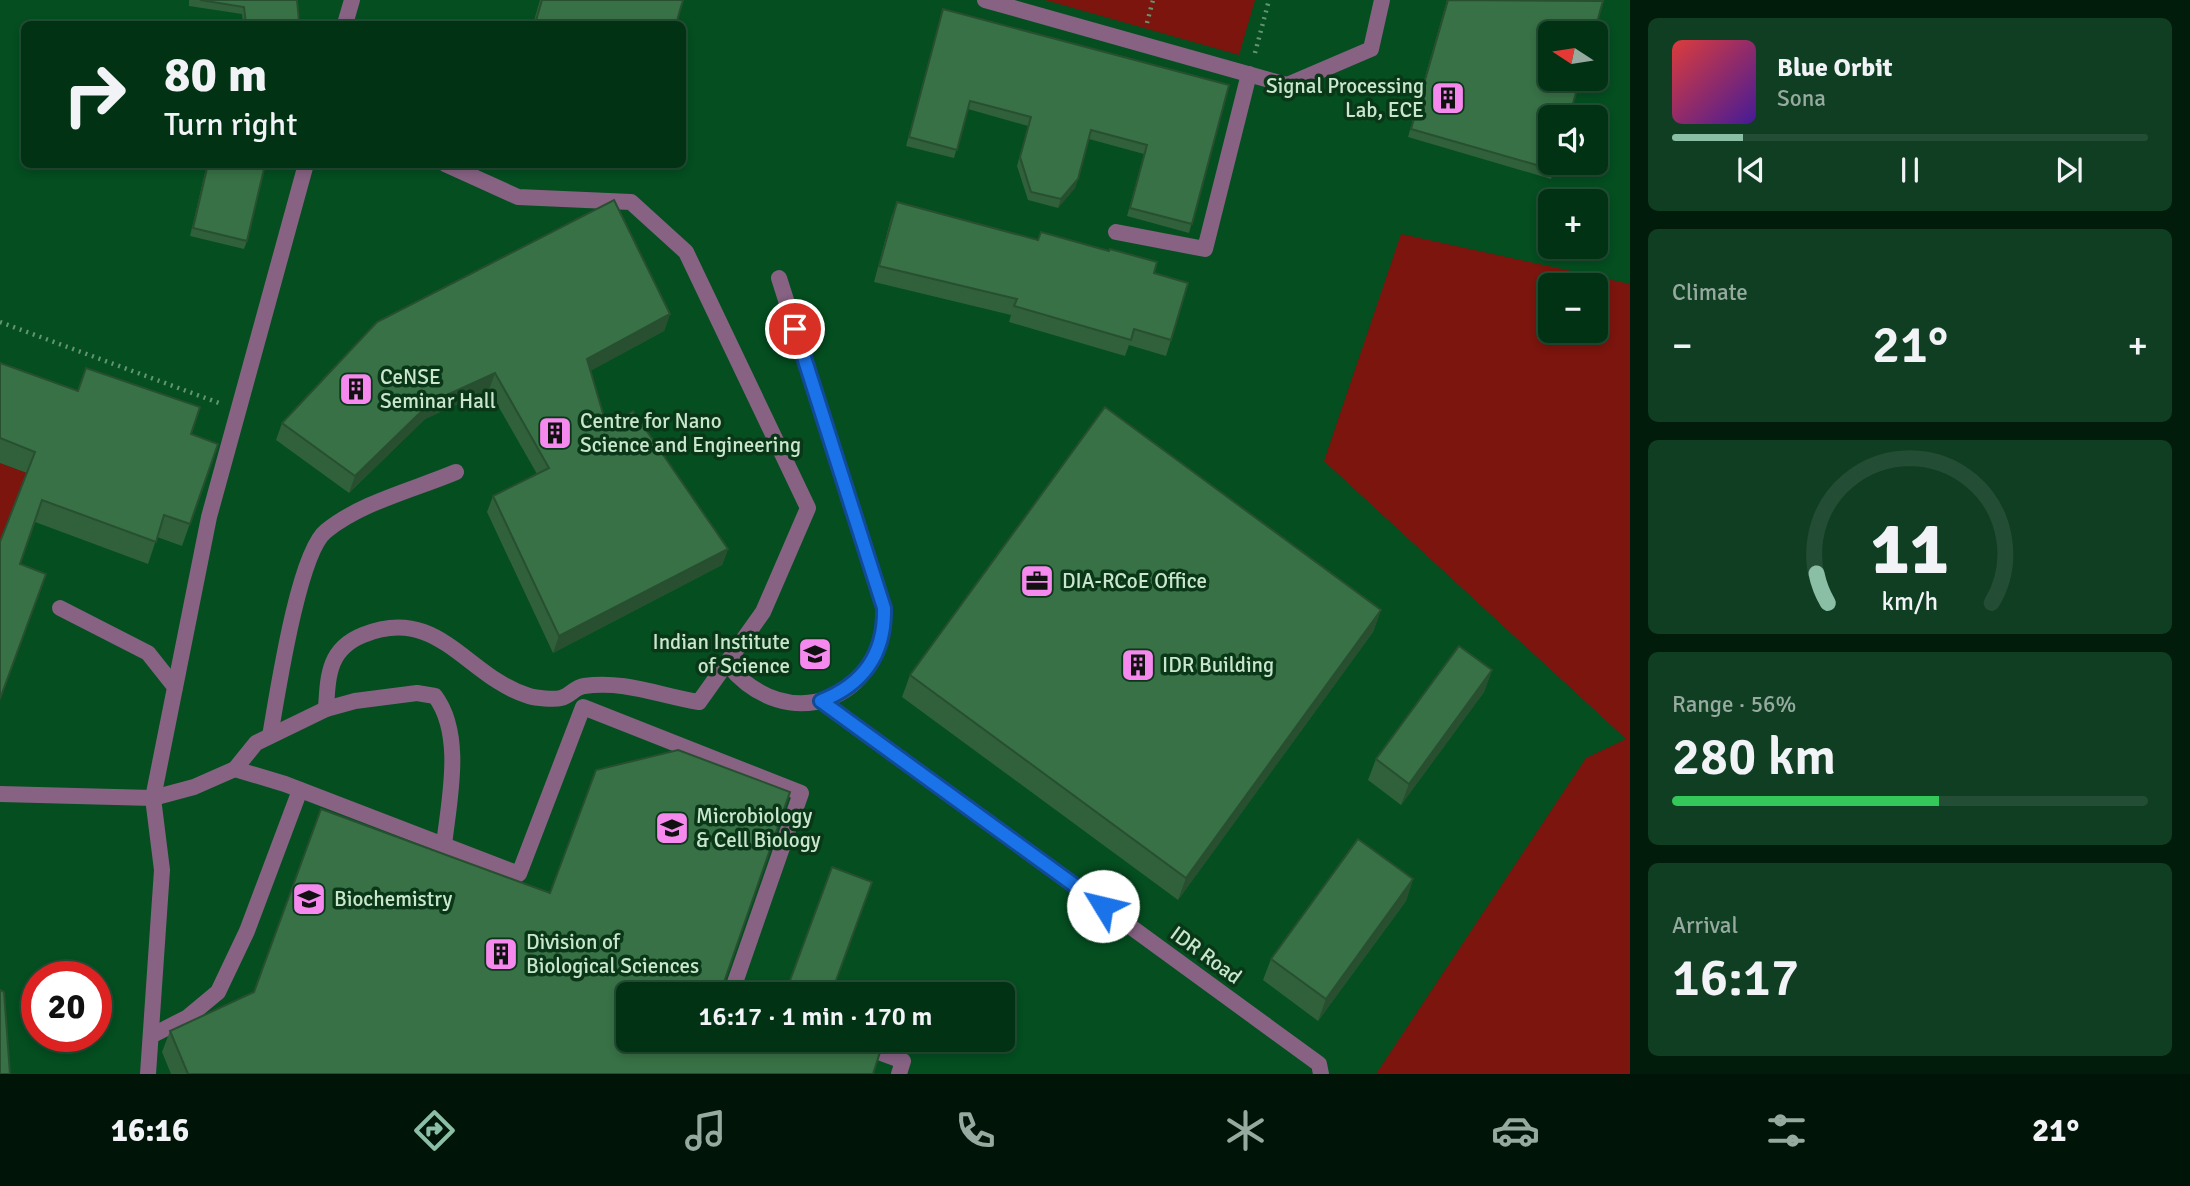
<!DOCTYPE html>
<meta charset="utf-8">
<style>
:root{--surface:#023214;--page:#103e22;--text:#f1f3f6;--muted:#96aaa0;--line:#234d34;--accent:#8abfa5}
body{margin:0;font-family:Signika,sans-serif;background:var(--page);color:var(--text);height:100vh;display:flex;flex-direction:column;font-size:26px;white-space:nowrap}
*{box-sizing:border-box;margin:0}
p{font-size:23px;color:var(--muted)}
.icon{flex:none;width:38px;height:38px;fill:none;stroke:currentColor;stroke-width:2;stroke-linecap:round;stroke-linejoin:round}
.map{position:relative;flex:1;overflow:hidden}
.drawer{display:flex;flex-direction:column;gap:18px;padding:18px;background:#011c0b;width:560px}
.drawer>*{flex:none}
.top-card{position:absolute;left:21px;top:21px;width:665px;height:147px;border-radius:10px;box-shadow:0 4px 10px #0003,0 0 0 2px var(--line);background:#023214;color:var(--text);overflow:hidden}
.needle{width:46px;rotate:282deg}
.controls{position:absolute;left:1538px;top:21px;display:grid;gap:14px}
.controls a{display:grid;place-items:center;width:70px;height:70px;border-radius:10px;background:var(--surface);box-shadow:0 4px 10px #0003,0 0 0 2px var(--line);font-size:35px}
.speed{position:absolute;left:21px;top:961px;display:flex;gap:14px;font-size:35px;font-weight:700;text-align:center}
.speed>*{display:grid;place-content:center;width:91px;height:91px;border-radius:50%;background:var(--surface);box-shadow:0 4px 10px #0003,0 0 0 2px var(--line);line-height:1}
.speed .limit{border:10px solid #d22;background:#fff;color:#111}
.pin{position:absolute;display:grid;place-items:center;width:60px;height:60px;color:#fff;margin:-30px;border:4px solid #fff;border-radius:50%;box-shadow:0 2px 7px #0007}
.me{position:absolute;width:77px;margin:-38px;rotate:306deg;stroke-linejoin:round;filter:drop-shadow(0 0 5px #0008)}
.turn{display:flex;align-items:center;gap:24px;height:147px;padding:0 28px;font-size:32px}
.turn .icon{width:91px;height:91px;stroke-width:2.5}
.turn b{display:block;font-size:49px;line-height:60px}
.big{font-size:52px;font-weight:600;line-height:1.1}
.drawer .card{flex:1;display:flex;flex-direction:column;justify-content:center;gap:10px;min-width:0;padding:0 24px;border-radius:10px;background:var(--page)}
.drawer .dial{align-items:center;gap:0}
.dial svg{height:182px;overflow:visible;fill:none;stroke:var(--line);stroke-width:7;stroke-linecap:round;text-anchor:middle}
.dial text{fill:var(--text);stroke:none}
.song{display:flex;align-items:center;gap:21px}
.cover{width:84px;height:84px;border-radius:10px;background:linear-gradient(135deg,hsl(0 70% 55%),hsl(260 70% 35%))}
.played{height:7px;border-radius:4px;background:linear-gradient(90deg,var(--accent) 15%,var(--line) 15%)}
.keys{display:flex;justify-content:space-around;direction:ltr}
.heat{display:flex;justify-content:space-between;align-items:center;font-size:38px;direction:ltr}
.charge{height:10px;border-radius:5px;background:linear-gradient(90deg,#34c759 56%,var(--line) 0)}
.trip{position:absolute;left:616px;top:982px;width:399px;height:70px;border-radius:10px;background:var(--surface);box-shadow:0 4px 10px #0003,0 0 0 2px var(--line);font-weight:600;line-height:70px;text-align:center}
.tabs{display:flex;height:112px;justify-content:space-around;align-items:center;background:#011408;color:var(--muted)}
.tabs .icon{width:49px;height:49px}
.tabs .active{color:var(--accent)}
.tabs b{font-size:32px;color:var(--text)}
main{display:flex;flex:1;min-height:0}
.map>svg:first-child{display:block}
.built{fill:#044e20;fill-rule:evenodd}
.green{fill:#7b150d;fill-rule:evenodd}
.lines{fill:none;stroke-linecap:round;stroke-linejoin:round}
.path{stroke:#649472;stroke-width:4.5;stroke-dasharray:2 5;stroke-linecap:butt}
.lane{stroke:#876283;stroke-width:16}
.wall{fill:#30613b}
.shaded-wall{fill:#274f30}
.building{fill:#387145;stroke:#274f30;stroke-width:2}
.route-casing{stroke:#114b97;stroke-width:18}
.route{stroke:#1a73e8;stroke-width:12}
.labels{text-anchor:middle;stroke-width:7;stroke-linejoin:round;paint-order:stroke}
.poi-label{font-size:21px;fill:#cae7ce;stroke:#093717;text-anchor:start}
.street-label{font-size:21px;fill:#cae7ce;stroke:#093717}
</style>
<main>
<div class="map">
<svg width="1630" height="1074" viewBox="0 0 1630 1074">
<rect width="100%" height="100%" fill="#02431a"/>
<path class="built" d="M0,0h1630v1074h-1630zM24,24h658v140h-658zM1550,33h46v46h-46zM1550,117h46v46h-46zM1550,201h46v46h-46zM1550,285h46v46h-46zM37,976h59v60h-59zM628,994h375v46h-375z"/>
<g class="green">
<path d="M1045,0h210l-16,55z"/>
<path d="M1401,234l229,50v790h-254l210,-316 40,-19 -302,-278zM1550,285h46v46h-46z"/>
<path d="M0,463l27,10 -27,70z"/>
</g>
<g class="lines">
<g class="path">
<path d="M1147,23l6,-23"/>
<path d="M1255,53l14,-53"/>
<path d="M0,322l219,81"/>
</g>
<g class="lane">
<path d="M985,0l302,85 84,-36 11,-49"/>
<path d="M345,24l7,-24"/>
<path d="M1116,232l89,17 44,-175"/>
<path d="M60,608l88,45 27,34"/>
<path d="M728,665c59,72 157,36 156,-57l-105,-330"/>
<path d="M821,701l498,363 2,10"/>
<path d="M326,709c2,-33 2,-60 37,-74 76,-31 103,42 166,61 7,2 25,4 32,2 9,-2 14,-11 23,-12 41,-6 76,10 115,16l64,-90 45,-104 -122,-256 -55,-50 -113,-5 -73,-33"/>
<path d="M270,736c7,-39 28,-183 56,-205 36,-29 87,-41 130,-59"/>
<path d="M235,769l21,-26 70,-34 29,-8 62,-8 18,3c29,39 14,104 9,149"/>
<path d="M0,794l153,4 41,-11 41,-18 50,15 234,90 64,-167 218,86 -70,201"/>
<path d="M151,1036l37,-19 30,-25 29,-61 53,-141"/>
<path d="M846,1040l57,21 -4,13"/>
<path d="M148,1074l14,-204 -9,-72 56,-281 97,-353"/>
</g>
</g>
<g class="wall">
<path d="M189,0h108l1,24h-55l-1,-10 -53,-8z"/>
<path d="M540,0h143l-7,24h-143z"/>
<path d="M1447,0h153l-49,179 -143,-42z"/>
<path d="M943,9l286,76 -40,148 -62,-17 17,-62 -55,-15 -14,49 -17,20 -30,-8 -11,-34 11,-40 -60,-17 -14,49 -48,-12z"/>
<path d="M207,164h36l4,77 -3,8 -54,-13z"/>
<path d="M897,202l141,38 3,-8 113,41 17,67 -5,16 -37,-11 -4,11 -116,-34 2,-7 -137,-33 17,-64z"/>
<path d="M670,314l-6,17 -74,40 17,56 121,122 -6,16 -169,88 -66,-141 6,-16 44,-22 -48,-84 -64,29 -76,74 -73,-53 6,-17z"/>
<path d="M0,363l77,28 9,-23 105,66 27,10 -36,102 -25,-9 -9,27 -113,-42 -15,42 -20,136 27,-227 -27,-10z"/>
<path d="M1381,610l-8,22 -195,268 -276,-203 8,-22z"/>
<path d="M1492,670l-8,22 -83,113 -33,-25 8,-21z"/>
<path d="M1413,879l-7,22 -88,120 -55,-41 8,-21z"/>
<path d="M722,988l151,86h-702l-9,-22 8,-21z"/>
</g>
<g class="shaded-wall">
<path d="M299,21l-1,3h-43z"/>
<path d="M1078,179l-3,9 -17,20 3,-9z"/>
<path d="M670,314l-6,17 -83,45 6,-17z"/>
<path d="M495,373l-6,17 -64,29 -76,74 6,-17 76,-74z"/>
<path d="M728,549l-6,16 -169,88 6,-17z"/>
<path d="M1381,610l-8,22 -195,268 8,-22z"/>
<path d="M1492,670l-8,22 -83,113 8,-21z"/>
<path d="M1413,879l-7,22 -88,120 8,-22z"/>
</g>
<g class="building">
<path d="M200,0h97l2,21 -53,3 -2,-17z"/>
<path d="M542,0h141l-7,24h-141z"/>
<path d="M1448,0l155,1 -9,32h-44v46h30l-11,38h-19v46h6l-2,7 -143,-41z"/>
<path d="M943,9l286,76 -37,139 -62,-16 17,-63 -56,-15 -13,49 -17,20 -30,-7 -11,-35 11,-40 -61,-16 -13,49 -48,-13z"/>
<path d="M208,164h35l21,5 -17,72 -54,-13z"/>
<path d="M614,200l56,114 -83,45 20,68 26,-16 95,138 -169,87 -66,-140 56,-28 -54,-95 -64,29 -76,74 -73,-53 95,-101z"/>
<path d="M897,202l141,38 3,-8 68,19 1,-2 47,13 -3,11 34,10 -17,57 -37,-11 -3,11 -117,-34 3,-7 -138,-33z"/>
<path d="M0,363l78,28 8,-23 114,39 -9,27 27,10 -28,80 -26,-9 -8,27 -114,-42 -22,64 26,10 -46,125v-157l35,-90 -35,-14z"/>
<path d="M1105,407l276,203 -195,268 -276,-203z"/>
<path d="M1459,646l33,24 -83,114 -33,-25z"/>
<path d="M678,750l112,42 -68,196 15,6h-109v46h228l25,9 -8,25h-685l-18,-43 84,-39 67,-183 229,84 46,-123z"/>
<path d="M1358,839l55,40 -87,120 -55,-40z"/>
<path d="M832,867l40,15 -41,112h-46z"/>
<path d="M0,990l4,2 6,82h-10z"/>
</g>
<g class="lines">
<g class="route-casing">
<path id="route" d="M795,329l89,279c1,46 -20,76 -63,93l282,205"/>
</g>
<use href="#route" class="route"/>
</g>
<defs>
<g id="building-square" transform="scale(1.75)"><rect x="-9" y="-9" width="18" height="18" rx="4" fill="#f589ee" stroke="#093717"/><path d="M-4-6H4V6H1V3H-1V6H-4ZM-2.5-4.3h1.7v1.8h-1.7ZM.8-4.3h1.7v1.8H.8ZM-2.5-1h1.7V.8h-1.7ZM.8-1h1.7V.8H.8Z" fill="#111"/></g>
<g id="office-square" transform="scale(1.75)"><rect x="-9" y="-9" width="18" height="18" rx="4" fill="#f589ee" stroke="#093717"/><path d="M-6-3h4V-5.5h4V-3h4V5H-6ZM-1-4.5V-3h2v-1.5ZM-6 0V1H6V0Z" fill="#111"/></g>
<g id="university-square" transform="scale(1.75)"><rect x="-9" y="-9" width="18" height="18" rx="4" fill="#f589ee" stroke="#093717"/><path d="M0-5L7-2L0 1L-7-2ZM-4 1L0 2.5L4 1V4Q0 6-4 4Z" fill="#111"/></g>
</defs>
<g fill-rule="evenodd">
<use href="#building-square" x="1448" y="98"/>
<use href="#building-square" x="356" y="389"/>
<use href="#building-square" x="555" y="433"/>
<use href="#office-square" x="1037" y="581"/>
<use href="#university-square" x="815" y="654"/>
<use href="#building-square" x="1138" y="665"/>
<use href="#university-square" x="672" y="828"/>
<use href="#university-square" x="309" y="899"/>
<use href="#building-square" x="501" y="954"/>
</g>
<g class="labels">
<g class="poi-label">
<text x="1424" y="93" text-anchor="end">Signal Processing<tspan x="1424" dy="24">Lab, ECE</tspan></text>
<text x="380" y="384">CeNSE<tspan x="380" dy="24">Seminar Hall</tspan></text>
<text x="580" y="428">Centre for Nano<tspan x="580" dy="24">Science and Engineering</tspan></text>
<text x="1062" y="588">DIA-RCoE Office</text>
<text x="790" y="649" text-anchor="end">Indian Institute<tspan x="790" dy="24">of Science</tspan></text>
<text x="1162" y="672">IDR Building</text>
<text x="696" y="823">Microbiology<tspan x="696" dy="24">&amp; Cell Biology</tspan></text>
<text x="334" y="906">Biochemistry</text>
<text x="526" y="949">Division of<tspan x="526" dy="24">Biological Sciences</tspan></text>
</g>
<g class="street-label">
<text transform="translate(1206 955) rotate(36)" y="7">IDR Road</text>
</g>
</g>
</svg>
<div class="controls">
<a><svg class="needle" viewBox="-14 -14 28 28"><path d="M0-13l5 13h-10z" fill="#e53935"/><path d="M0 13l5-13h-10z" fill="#96aaa0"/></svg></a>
<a><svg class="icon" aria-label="sound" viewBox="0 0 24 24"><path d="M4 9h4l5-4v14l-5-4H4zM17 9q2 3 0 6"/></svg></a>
<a>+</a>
<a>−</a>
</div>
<div class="speed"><div class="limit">20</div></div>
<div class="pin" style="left:795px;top:329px;background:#d93025"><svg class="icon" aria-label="arrive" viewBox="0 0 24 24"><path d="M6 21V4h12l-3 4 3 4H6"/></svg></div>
<svg class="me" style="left:1103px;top:906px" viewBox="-20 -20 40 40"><circle r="19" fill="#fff"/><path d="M0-13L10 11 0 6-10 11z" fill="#1a73e8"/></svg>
<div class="trip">16:17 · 1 min · 170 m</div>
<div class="top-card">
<div class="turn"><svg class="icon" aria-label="right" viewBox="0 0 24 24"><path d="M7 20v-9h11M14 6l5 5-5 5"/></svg><div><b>80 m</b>Turn right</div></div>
</div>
</div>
<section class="drawer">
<div class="card">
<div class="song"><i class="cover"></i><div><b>Blue Orbit</b><p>Sona</p></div></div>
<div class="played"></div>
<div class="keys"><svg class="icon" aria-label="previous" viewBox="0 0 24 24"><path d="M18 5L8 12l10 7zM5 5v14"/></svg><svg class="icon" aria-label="pause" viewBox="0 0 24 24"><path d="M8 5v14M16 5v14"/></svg><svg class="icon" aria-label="next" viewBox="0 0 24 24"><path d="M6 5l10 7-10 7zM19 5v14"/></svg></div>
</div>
<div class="card"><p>Climate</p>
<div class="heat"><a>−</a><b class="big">21°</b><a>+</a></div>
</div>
<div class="card dial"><svg viewBox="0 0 100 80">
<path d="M14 69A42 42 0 1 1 86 69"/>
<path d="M14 69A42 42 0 0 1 9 56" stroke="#8abfa5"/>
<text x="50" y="56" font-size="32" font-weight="700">11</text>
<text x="50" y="72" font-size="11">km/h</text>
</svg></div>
<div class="card"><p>Range · 56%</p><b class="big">280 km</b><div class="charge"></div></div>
<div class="card"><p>Arrival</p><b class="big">16:17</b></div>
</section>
</main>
<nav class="tabs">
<b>16:16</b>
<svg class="icon active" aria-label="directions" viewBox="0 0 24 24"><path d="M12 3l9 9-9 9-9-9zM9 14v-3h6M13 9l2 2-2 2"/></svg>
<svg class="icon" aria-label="music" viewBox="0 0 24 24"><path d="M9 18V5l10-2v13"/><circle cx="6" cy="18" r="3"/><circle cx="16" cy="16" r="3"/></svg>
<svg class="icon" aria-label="phone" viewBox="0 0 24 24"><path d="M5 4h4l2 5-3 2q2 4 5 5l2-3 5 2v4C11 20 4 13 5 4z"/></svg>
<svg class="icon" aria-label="climate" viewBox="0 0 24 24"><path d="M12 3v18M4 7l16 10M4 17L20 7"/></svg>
<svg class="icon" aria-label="car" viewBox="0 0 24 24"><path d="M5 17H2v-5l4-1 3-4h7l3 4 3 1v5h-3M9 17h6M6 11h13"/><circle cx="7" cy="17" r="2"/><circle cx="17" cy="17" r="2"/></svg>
<svg class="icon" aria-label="filters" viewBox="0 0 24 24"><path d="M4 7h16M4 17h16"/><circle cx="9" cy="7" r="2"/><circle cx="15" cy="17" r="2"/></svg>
<b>21°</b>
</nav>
